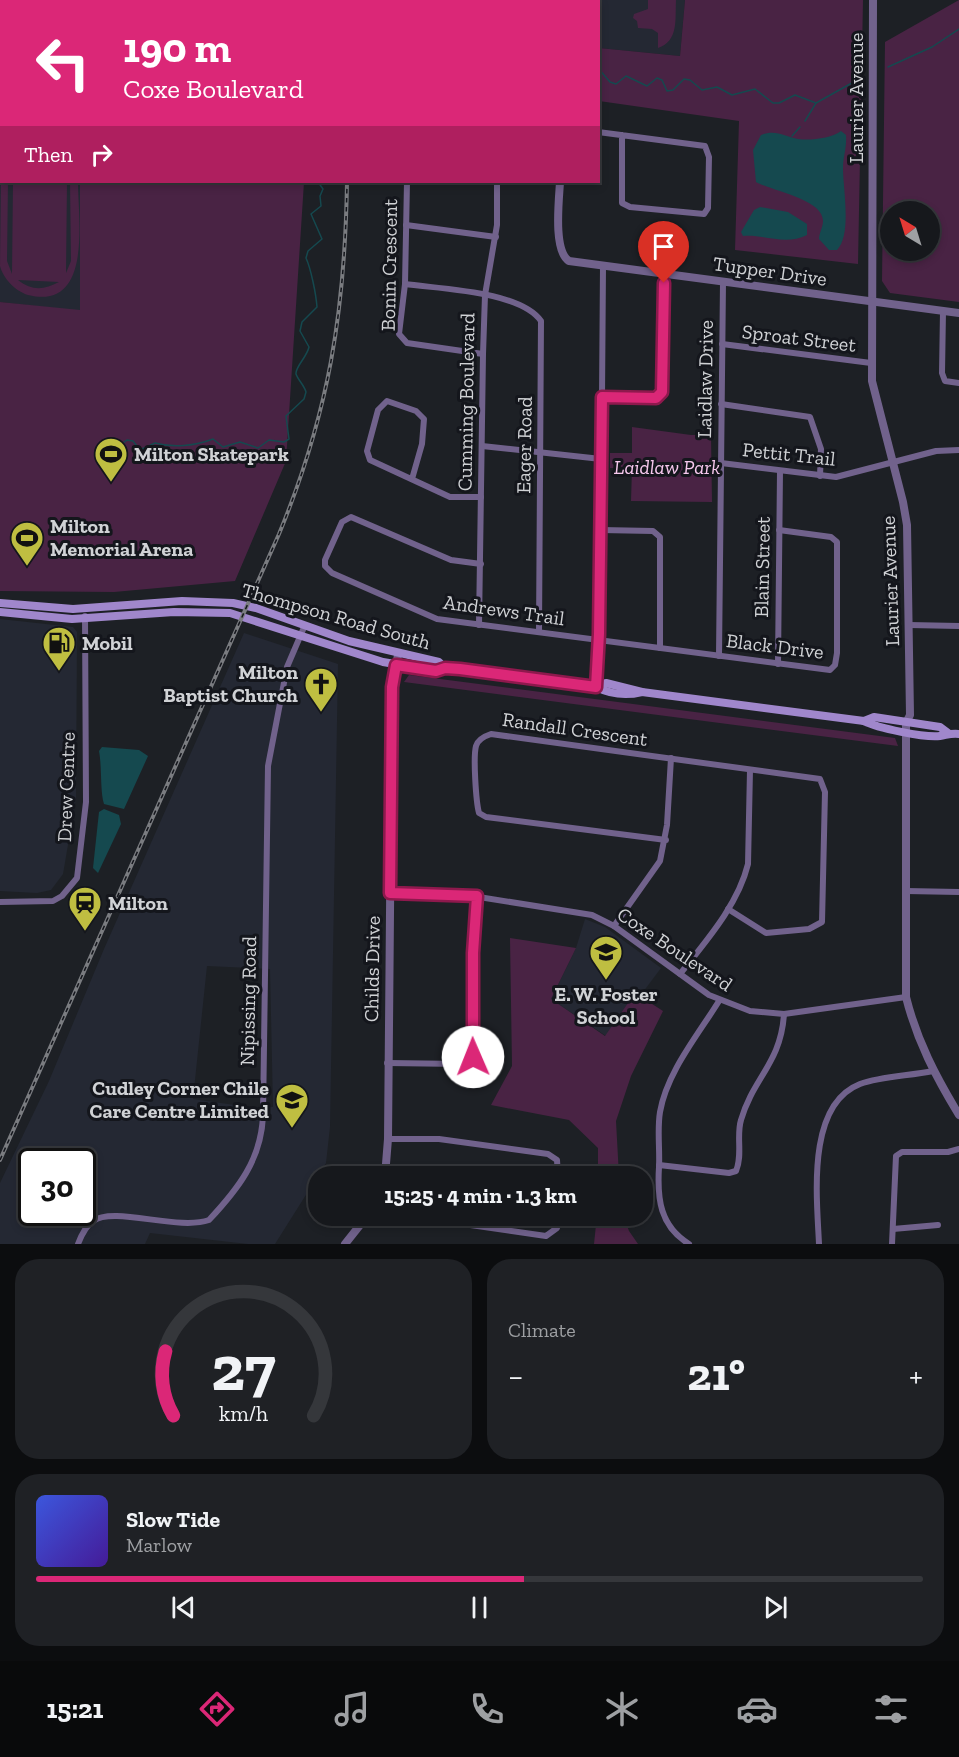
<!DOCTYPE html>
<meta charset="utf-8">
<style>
:root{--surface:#16181c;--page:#1f2125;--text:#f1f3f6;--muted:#9ea0a3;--line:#35373b;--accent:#db2777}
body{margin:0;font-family:"Zilla Slab",serif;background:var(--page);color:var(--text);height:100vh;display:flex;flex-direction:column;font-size:22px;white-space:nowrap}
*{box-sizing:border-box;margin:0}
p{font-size:20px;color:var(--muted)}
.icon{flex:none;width:33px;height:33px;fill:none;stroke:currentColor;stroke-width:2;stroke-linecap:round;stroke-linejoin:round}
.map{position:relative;height:1244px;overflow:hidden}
.panel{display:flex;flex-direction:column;gap:15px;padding:15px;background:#0c0d0f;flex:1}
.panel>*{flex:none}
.top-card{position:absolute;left:0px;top:0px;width:600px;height:183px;box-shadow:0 3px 9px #0003,0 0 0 2px var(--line);background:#db2777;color:#fff;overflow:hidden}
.needle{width:39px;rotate:322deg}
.buttons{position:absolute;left:880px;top:201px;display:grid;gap:12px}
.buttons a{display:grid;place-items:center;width:60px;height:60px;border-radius:50%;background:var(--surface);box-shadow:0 3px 9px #0003,0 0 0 2px var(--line);font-size:30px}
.speed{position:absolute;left:18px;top:1148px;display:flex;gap:12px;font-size:30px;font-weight:700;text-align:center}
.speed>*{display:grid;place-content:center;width:78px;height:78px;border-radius:50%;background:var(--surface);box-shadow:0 3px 9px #0003,0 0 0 2px var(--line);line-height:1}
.speed .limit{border:3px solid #111;border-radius:9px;background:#fff;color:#111}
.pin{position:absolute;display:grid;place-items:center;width:51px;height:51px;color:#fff;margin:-62px -26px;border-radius:50% 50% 50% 0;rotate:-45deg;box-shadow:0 0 6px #0007}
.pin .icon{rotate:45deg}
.me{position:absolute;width:66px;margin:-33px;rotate:359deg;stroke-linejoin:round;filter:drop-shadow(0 0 4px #0008)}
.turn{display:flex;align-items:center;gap:21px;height:126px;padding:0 24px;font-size:27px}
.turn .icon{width:78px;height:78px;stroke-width:2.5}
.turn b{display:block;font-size:42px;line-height:51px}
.then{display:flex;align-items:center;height:57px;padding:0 24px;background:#0003;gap:12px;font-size:22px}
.big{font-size:45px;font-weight:700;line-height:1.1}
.panel .tile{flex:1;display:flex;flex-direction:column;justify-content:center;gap:9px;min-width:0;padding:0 21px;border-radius:24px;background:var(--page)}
.panel .dial{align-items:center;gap:0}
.dial svg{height:156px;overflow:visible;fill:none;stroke:var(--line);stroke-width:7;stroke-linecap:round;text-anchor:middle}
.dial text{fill:var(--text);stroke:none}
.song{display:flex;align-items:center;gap:18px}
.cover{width:72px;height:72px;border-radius:9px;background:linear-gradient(135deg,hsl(230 70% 55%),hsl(260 70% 35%))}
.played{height:6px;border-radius:3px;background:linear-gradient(90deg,var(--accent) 55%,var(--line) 55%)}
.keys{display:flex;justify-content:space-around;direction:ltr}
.heat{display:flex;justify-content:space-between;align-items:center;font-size:33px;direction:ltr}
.panel .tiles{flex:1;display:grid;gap:15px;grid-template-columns:1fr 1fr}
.tile:last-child{grid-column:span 2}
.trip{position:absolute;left:308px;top:1166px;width:345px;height:60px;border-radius:24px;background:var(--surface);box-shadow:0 3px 9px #0003,0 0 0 2px var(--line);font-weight:700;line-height:60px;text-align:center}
.menu{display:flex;height:96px;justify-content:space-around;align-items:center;background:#090a0b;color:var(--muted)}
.menu .icon{width:42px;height:42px}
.menu .current{color:var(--accent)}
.menu b{font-size:27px;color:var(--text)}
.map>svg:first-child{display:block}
.built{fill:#242833;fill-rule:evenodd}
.green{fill:#492344;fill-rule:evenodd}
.water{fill:#15494f}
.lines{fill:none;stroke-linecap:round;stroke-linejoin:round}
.stream{stroke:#15494f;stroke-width:1.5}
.minor{stroke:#71628c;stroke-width:6}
.tertiary{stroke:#71628c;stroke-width:8}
.secondary{stroke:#a087cc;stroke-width:8}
.rail-casing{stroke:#7a7c80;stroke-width:4}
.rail{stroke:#14161c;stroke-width:1.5;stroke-dasharray:4.5;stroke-linecap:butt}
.route-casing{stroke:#8e194d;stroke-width:15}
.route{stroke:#db2777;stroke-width:10}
.labels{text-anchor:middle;stroke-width:6;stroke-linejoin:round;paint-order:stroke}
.street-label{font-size:20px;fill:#d0d2d5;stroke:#14161c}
.poi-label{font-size:20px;font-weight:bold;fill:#d0d2d5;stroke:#14161c;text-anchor:start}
.park-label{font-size:20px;font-style:italic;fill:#f7c8ee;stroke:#14161c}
</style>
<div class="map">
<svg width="959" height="1244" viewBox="0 0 959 1244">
<rect width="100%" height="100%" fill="#1d2025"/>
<g class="built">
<path d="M572,0h113l-5,56 -81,-8 -1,-46z"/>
<path d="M0,61l2,121h78v129l-80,-9z"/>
<path d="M0,619l73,8 4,5 -1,166 -13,76 -12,16 -14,3 -37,-2z"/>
<path d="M244,633l94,31 -8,463 -4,36 -51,81h-27l-98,-11 -5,11h-145v-61l49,-102 55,-132zM207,966l63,3 3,138 -17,1 -63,-9zM32,1161h50v51h-50z"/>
<path d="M585,919l20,8 56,41 -21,28 -5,-3 -29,43 -55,-37 25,-51z"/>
</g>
<g class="green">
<path d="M648,0h28c-1,19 3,41 -18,48v-15l-6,-4 -14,-1 -1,-7 -4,-3 1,-4 14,-5z"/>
<path d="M685,0h178l-5,264 -123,-14 4,-129 -140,-20v-53l81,8z"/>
<path d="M959,0v302l-69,-9 -8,-12 3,-239zM891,212h39v38h-39z"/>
<path d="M1,173l1,9h6l-1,79 5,13 1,-92h54l-1,91 5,-12 -1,-79h8c0,37 15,129 -50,113 -13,-4 -25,-17 -28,-29zM18,280l41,2c-15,8 -27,9 -41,-2z"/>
<path d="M80,182h224l-18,279 -51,120 -121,11 -114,-1v-289l80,8z"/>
<path d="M632,427l59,8h20l1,67 -81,-1 1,-33h-22v-15h22z"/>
<path d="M409,675l486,63 3,8 -494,-64z"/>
<path d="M510,938l66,10 -25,51 54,37 30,-43 28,18 -32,65 -15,45 3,55h-21v-28l-29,-28 -78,-15 21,-39z"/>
<path d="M597,1215h26l6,16 9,13h-44z"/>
</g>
<g class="water">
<path d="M841,131l5,4c1,12 -3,22 -3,33 0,21 9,67 -6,82h-8l-10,-11c0,-6 4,-12 4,-18 0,-22 -51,-30 -67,-39l-3,-32 8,-15c15,-6 24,2 37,4 12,2 34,-1 43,-8z"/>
<path d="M760,207l28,5 19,12v11c-22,11 -42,-1 -64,1l-2,-4 13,-22z"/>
<path d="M102,747l37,3 9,6 -24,53 -20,-5c-4,-12 -2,-38 -5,-53z"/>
<path d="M104,809l15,6 2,9 -23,49 -5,-5 6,-56z"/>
</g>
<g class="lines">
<g class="stream">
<path d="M888,67l44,-20 27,-18"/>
<path d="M598,68l12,14 6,2 10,-8 21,10 10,-8 5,2 5,11 6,-1 11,-11 6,1 12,10 15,-3 15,8 23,-6 18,14h6l16,-8 21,8"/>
<path d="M805,121l11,-18 43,-24"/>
<path d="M792,136l8,-9"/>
<path d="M101,446l3,-2 11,5 12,-9 6,1 7,9 15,-7c18,5 40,3 58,-4l10,8 17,-5 18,6 11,-8 15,2 5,-3 -3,-23 18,-17 2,-7c-2,-7 -8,-12 -10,-18 -1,-7 11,-17 13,-27l-9,-16 2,-9 15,-15c-1,-13 -6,-38 -11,-49l2,-7 14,-12 -11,-25 10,-8 -1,-10 3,-7 -5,-7"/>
</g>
<g class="minor">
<path d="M216,0l10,2"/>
<path d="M500,0l1,2"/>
<path d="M136,2v-2"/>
<path d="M206,2v-2"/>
<path d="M283,2v-2"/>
<path d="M0,53h2"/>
<path d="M598,132l107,14 4,11 -1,51 -4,6 -74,-7 -8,-4v-68"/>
<path d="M407,182l-2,102 -6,50 8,9 76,11"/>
<path d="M406,225l90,12"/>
<path d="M405,284c35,5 115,7 136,37l-2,311"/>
<path d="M943,311l-1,62 3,8 14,2"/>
<path d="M722,344l149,19"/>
<path d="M602,397l54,1 6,-6 3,-119"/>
<path d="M721,404l89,13 11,32 -1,27"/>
<path d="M482,446l119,13"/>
<path d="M721,463l115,14 100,-26 23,-1"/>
<path d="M412,479l10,-35 2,-25 -8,-8 -29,-10 -9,9 -11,41 3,9 80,37h31"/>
<path d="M601,530l52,1 7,6v111"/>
<path d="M481,564l-30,-4 -100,-43 -9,5 -17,38v6l7,7 105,46 393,51 5,-5 2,-12v-111l-6,-5 -52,-7"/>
<path d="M479,625l4,-271 2,-59 12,-70v-43"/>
<path d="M909,625l50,1"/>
<path d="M719,656l4,-374"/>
<path d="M778,664l2,-193"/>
<path d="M596,687l5,-157 2,-264"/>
<path d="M666,840l-180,-23 -7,-4c-3,-11 -6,-56 -3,-67 2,-7 9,-10 15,-12l329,45 5,13 -3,130 -13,7 -43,4 -38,-24"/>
<path d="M906,891l53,1"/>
<path d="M390,893l70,1 132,21 22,11 95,69 41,16 34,3 122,-17"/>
<path d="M0,902l53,-1 9,-5 15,-18 9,-76 -1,-186"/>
<path d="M614,926l46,-65 7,-36 4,-67"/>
<path d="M680,974c26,-33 58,-69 68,-110l2,-94"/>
<path d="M387,1063l75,1 10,-3 1,-108 4,-57"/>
<path d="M388,1139h51l109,15 9,6 1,16"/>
<path d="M659,1165l70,8 7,-2c7,-16 0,-35 5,-51 12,-42 40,-57 43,-106"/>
<path d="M401,1215l145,21 11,-8v-13"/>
<path d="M893,1229l45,-4"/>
<path d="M78,1244c3,-8 8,-18 15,-23 21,-15 85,10 116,-1 29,-31 52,-60 54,-104l5,-350 19,-99 18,-42"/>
<path d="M689,1244c-29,-18 -32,-45 -30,-77 1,-18 -2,-37 1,-55 7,-40 38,-77 59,-111"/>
<path d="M819,1244c-2,-46 -13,-139 41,-160 22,-8 49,-8 73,-13"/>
<path d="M892,1244l4,-88 6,-4h46l11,-3"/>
</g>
<g class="tertiary">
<path d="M873,0l-1,381 31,121 4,23 3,190 -4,8v274c11,44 30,80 53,118"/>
<path d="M561,2v-2"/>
<path d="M560,182c-1,18 -7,69 9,79l390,52"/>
<path d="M385,1176l3,-37 4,-452 6,-32"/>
<path d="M345,1244l23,-29"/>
</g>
<g class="secondary">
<path d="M0,603l73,6 109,-8 51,2 23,5 93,33 90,21 6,6"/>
<path d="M0,612l72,7 102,-7 56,1 153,49 53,9 9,-3 15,2 136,17c14,7 30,9 46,5"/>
<path d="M596,687l10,-4 36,9 222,29c13,7 61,17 76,15 7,-1 11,-3 19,-2"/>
<path d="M864,721l10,-4 66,10 8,6"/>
</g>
<g class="rail-casing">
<g id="rail">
<path d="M349,2v-2"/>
<path d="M0,1160l279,-626c50,-121 66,-223 68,-352"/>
</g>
</g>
<use href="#rail" class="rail"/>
</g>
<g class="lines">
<g class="route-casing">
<path id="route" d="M473,1057v-104l4,-57 -87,-3 2,-206 4,-22 40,6 9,-3 15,1 136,18 3,-53 3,-237 54,1 6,-6 2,-109"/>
</g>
<use href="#route" class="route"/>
</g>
<defs>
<g id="stadium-pin" transform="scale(1.725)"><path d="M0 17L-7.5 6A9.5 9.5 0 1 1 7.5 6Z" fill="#bfbe41" stroke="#14161c"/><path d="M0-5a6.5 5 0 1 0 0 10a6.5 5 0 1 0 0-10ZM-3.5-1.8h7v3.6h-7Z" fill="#111"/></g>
<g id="fuel-pin" transform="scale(1.725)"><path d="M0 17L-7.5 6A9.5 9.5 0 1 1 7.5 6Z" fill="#bfbe41" stroke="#14161c"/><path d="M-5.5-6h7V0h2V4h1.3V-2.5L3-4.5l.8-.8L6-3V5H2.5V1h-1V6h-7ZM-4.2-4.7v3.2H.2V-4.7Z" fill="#111"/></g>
<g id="church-pin" transform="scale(1.725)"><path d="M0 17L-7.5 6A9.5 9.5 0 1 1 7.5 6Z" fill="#bfbe41" stroke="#14161c"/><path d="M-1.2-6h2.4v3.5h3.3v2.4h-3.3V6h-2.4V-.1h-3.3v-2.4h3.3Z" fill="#111"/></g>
<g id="station-pin" transform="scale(1.725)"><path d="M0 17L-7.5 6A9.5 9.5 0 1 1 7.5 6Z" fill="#bfbe41" stroke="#14161c"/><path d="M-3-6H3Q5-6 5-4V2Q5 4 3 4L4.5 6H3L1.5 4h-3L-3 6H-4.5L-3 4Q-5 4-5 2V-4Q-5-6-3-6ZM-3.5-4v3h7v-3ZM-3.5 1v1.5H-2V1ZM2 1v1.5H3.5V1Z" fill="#111"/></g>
<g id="school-pin" transform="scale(1.725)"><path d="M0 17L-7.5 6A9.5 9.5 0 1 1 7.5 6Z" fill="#bfbe41" stroke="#14161c"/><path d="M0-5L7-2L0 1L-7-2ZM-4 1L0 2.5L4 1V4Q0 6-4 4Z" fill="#111"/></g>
</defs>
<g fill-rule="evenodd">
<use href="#stadium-pin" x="111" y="454"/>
<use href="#stadium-pin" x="27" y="538"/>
<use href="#fuel-pin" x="59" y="643"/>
<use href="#church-pin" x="321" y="684"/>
<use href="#station-pin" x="85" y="903"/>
<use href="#school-pin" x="606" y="952"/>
<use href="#school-pin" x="292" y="1100"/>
</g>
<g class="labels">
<g class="street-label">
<text transform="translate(856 98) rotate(-90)" y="7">Laurier Avenue</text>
<text transform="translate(389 265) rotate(-89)" y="7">Bonin Crescent</text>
<text transform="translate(770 271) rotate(8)" y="7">Tupper Drive</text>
<text transform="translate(799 338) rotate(7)" y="7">Sproat Street</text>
<text transform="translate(705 379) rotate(-89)" y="7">Laidlaw Drive</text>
<text transform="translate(466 402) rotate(-89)" y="7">Cumming Boulevard</text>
<text transform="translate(524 445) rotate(-89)" y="7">Eager Road</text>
<text transform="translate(789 454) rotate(6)" y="7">Pettit Trail</text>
<text transform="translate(762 567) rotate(-89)" y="7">Blain Street</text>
<text transform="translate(890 581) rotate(-92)" y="7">Laurier Avenue</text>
<text transform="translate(504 610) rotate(8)" y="7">Andrews Trail</text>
<text transform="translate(336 616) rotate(16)" y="7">Thompson Road South</text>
<text transform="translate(775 646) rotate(7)" y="7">Black Drive</text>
<text transform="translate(575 729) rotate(8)" y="7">Randall Crescent</text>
<text transform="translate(66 787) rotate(-88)" y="7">Drew Centre</text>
<text transform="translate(675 949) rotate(34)" y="7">Coxe Boulevard</text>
<text transform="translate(372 969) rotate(-89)" y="7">Childs Drive</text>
<text transform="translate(248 1001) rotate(-89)" y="7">Nipissing Road</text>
</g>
<g class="poi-label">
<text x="134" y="461">Milton Skatepark</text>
<text x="50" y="533">Milton<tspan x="50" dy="23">Memorial Arena</tspan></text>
<text x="82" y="650">Mobil</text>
<text x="298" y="679" text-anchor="end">Milton<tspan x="298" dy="23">Baptist Church</tspan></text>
<text x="108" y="910">Milton</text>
<text x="606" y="1001" text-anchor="middle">E. W. Foster<tspan x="606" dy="23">School</tspan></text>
<text x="269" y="1095" text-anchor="end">Cudley Corner Chile<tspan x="269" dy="23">Care Centre Limited</tspan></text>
</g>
<g class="park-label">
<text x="667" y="474">Laidlaw Park</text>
</g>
</g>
</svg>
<div class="buttons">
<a><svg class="needle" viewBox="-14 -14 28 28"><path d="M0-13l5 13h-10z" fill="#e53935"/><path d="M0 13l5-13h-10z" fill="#9ea0a3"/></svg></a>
</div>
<div class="speed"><div class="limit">30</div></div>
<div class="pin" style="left:664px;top:283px;background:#d93025"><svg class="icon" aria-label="arrive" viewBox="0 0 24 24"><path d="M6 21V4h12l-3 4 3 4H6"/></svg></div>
<svg class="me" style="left:473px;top:1057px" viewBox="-20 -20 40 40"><circle r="19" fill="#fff"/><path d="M0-13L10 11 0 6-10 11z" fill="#db2777"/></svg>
<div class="trip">15:25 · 4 min · 1.3 km</div>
<div class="top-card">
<div class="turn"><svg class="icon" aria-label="left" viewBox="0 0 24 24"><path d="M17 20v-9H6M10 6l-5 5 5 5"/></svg><div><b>190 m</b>Coxe Boulevard</div></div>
<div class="then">Then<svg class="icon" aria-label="right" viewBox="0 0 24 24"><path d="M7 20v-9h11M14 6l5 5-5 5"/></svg></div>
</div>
</div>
<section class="panel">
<div class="tiles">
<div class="tile dial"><svg viewBox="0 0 100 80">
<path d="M14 69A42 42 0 1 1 86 69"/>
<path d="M14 69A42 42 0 0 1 10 36" stroke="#db2777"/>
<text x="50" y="56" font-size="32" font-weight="700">27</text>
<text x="50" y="72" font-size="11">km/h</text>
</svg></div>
<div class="tile"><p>Climate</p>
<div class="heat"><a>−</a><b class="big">21°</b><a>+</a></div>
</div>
<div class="tile">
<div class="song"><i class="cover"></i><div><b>Slow Tide</b><p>Marlow</p></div></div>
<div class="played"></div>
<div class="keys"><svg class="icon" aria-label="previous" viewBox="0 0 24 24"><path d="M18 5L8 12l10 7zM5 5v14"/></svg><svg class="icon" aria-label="pause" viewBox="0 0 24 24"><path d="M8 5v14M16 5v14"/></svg><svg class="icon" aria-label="next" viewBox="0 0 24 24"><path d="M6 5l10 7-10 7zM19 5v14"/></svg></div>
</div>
</div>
</section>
<nav class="menu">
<b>15:21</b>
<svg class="icon current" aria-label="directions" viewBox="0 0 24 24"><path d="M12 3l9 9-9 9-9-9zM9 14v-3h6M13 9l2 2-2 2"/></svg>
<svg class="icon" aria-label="music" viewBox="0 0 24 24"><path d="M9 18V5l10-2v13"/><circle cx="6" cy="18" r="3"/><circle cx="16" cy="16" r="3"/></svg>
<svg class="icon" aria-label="phone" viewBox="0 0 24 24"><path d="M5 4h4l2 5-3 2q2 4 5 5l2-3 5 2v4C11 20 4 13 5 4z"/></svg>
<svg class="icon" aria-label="climate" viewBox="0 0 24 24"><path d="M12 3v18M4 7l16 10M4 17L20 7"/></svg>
<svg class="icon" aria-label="car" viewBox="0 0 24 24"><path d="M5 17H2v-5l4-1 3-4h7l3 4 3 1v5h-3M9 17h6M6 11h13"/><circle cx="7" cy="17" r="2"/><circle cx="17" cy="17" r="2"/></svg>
<svg class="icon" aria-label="filters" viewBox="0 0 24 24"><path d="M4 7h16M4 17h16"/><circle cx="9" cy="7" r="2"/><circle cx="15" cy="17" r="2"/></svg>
</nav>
